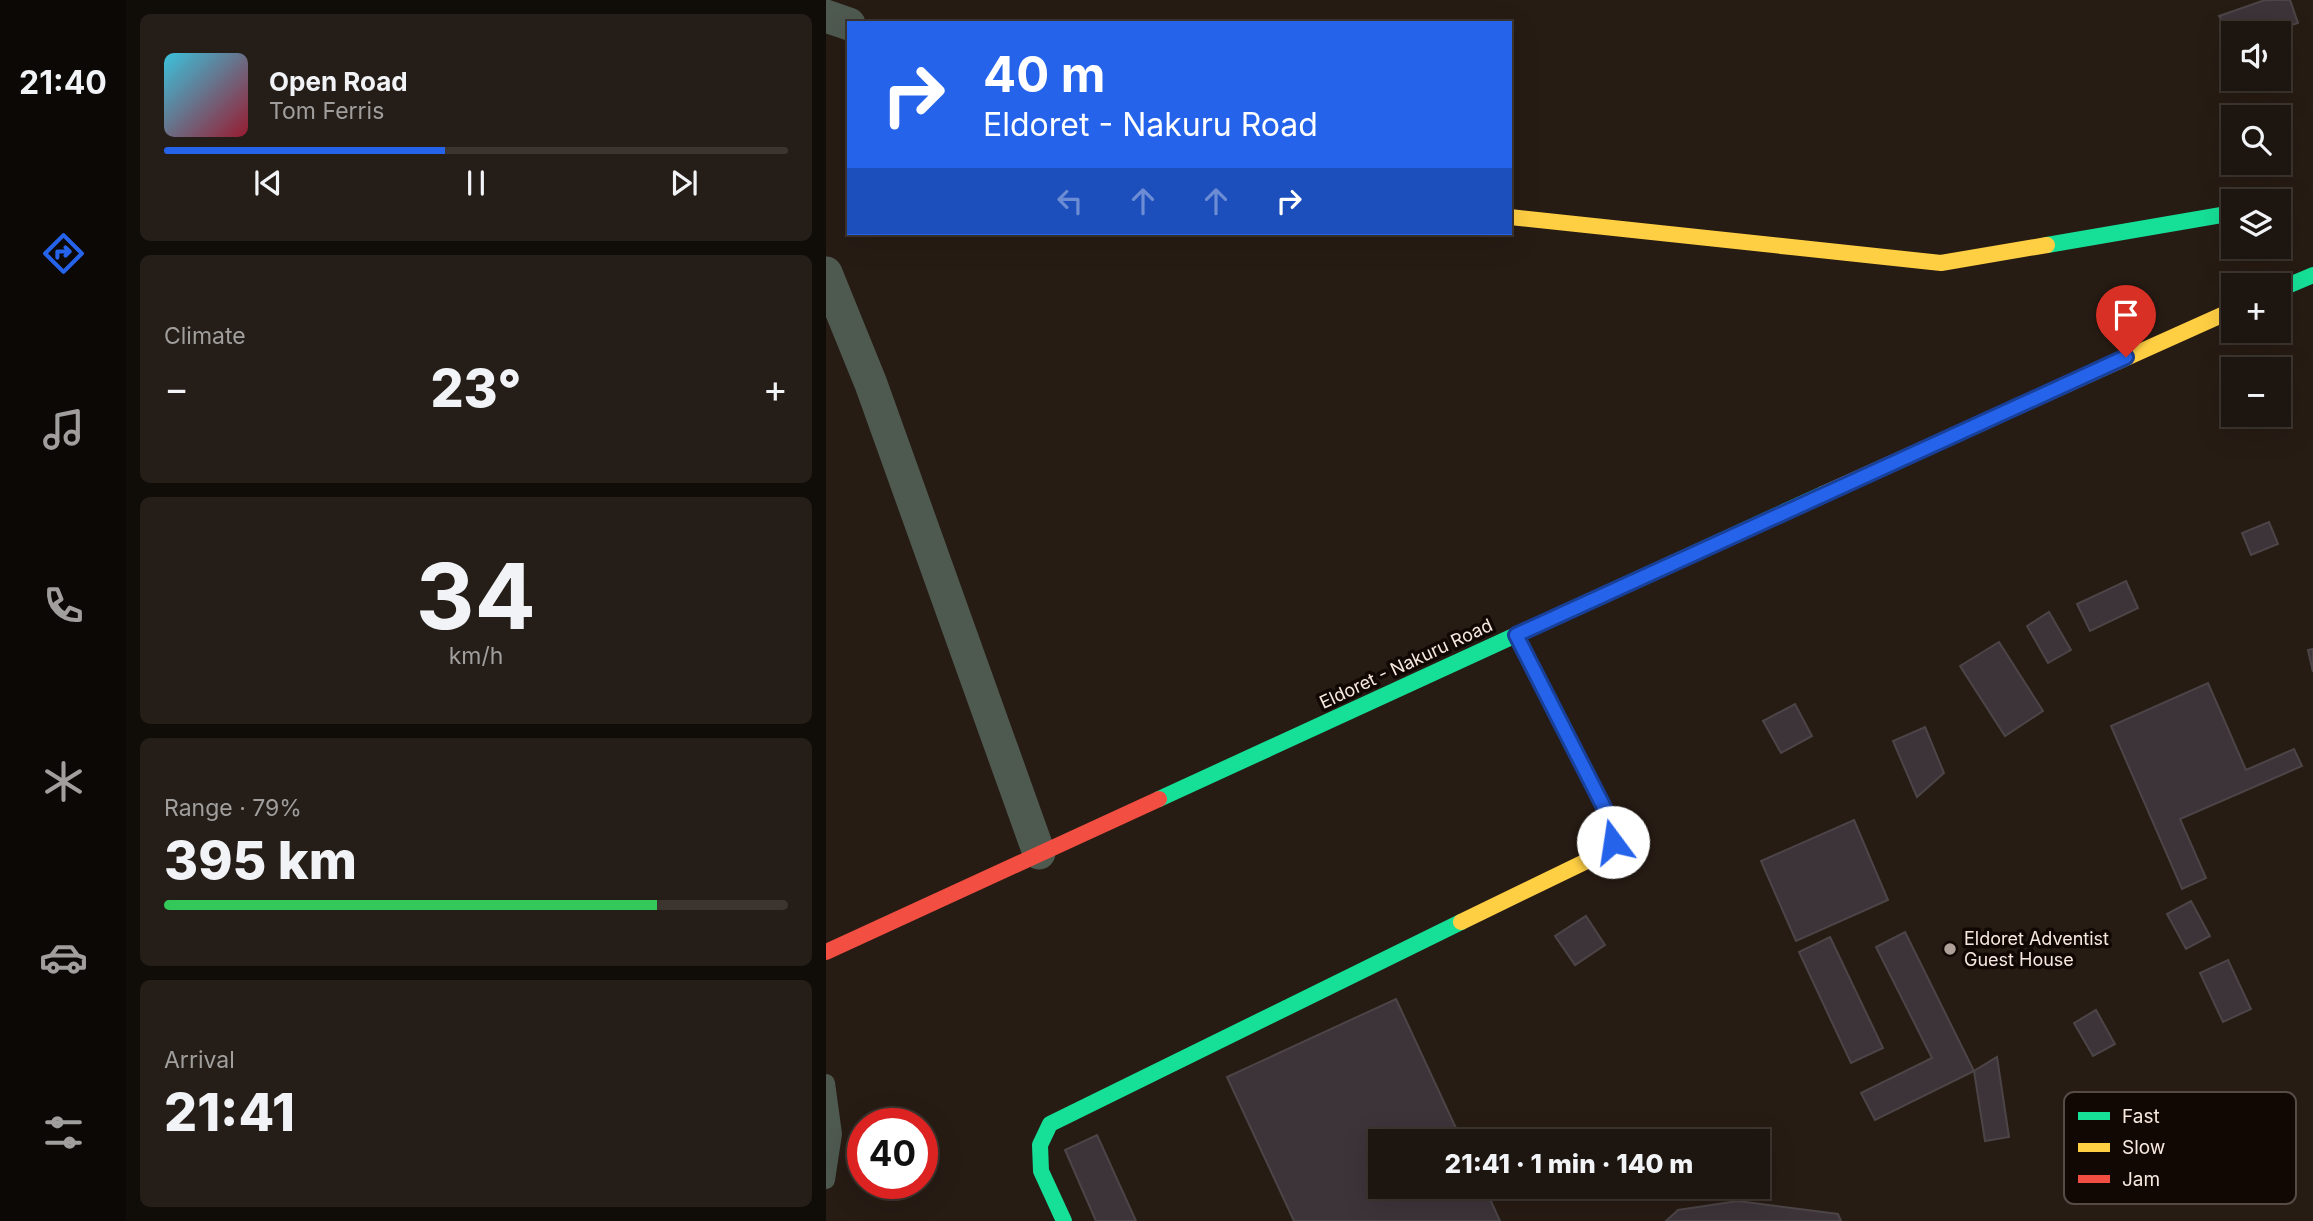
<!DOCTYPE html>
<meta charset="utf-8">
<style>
:root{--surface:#1d150f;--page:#251e18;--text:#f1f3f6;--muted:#a09f9e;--line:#3b342f;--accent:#2563eb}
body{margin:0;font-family:Inter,sans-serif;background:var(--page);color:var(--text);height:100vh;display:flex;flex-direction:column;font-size:26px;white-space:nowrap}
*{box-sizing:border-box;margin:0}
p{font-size:23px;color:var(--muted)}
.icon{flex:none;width:38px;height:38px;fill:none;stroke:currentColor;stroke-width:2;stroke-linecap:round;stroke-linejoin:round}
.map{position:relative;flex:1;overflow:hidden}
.drawer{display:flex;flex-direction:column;gap:14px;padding:14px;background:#100c08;width:700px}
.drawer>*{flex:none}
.banner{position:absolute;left:21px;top:21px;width:665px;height:214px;border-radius:0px;box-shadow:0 7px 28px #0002,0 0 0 2px var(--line);background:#2563eb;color:#fff;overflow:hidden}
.buttons{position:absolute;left:1395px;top:21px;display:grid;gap:14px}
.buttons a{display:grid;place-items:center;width:70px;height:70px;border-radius:0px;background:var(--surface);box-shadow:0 7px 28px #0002,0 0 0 2px var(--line);font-size:35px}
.speed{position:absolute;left:21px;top:1108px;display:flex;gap:14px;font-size:35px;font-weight:700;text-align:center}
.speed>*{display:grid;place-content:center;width:91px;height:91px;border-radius:50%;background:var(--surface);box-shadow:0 7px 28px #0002,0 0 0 2px var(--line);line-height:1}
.speed .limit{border:10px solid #d22;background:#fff;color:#111}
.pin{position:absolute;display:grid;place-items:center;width:60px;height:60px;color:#fff;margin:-72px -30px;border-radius:50% 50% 50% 0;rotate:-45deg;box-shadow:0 0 7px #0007}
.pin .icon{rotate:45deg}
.me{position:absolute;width:77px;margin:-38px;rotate:346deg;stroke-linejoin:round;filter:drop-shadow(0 0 5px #0008)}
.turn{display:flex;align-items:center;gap:24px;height:147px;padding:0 21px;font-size:32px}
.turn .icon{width:91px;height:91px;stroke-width:2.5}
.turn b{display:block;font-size:49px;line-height:60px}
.lanes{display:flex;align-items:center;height:66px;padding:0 21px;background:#0003;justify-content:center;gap:35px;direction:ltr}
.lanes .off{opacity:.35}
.big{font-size:52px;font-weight:800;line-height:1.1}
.drawer .widget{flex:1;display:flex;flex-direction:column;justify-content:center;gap:10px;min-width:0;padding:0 24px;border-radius:10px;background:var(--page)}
.drawer .dial{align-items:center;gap:0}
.dial b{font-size:91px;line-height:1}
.song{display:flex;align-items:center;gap:21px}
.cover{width:84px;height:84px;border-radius:10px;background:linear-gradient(135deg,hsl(190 70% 55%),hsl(350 70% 35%))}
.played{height:7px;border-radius:4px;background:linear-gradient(90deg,var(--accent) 45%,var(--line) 45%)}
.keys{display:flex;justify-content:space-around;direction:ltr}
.heat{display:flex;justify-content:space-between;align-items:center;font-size:38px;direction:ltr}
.charge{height:10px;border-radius:5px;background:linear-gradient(90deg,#34c759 79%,var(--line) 0)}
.trip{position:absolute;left:542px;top:1129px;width:402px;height:70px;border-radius:0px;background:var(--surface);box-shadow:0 7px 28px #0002,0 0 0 2px var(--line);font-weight:800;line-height:70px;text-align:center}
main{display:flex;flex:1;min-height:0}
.menu{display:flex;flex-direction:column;width:126px;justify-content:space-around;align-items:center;background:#0c0806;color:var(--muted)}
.menu .icon{width:49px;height:49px}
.menu .active{color:var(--accent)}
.menu b{font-size:32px;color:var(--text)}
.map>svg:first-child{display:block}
.building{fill:#3c3439;stroke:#4c4547;stroke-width:2}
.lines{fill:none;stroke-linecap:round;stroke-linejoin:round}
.lane{stroke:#4e5950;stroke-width:18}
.street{stroke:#4e5950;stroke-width:33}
.fast{stroke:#16e098;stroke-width:16}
.slow{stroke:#ffcf43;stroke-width:16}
.jam{stroke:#f24e42;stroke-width:16}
.route-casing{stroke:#184099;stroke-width:18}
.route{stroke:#2563eb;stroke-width:12}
.poi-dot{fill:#afa199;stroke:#110803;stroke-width:2.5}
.labels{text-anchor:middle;stroke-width:7;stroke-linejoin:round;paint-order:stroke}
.street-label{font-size:18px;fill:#f8e9e0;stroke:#110803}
.poi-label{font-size:18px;fill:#f8e9e0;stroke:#110803;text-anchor:start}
.key{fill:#110803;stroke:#564c45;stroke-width:2}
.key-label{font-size:19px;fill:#f8e9e0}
</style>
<main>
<nav class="menu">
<b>21:40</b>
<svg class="icon active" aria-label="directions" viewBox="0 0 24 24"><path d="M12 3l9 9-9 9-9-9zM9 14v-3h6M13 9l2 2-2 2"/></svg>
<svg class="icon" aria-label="music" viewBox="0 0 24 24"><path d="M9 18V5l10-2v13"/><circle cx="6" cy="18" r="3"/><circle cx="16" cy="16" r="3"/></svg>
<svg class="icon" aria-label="phone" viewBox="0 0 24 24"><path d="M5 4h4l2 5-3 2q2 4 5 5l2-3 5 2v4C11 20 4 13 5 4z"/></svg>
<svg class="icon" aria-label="climate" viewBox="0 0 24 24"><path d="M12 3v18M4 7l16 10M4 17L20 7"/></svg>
<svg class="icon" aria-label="car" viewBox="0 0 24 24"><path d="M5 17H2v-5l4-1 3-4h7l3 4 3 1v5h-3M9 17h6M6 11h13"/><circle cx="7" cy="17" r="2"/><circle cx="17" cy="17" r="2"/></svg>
<svg class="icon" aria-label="filters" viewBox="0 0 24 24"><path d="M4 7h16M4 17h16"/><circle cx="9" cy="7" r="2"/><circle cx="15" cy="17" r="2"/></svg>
</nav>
<section class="drawer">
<div class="widget">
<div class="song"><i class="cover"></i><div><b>Open Road</b><p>Tom Ferris</p></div></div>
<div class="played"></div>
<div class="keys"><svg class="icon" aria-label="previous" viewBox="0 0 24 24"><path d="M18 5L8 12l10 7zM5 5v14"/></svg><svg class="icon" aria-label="pause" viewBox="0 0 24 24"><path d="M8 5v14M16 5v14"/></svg><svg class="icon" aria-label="next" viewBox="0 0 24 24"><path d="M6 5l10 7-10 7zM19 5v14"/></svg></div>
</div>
<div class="widget"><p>Climate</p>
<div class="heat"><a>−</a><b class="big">23°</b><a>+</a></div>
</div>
<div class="widget dial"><b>34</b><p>km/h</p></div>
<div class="widget"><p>Range · 79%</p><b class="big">395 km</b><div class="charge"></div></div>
<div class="widget"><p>Arrival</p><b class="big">21:41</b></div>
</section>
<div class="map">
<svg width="1487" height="1221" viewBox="0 0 1487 1221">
<rect width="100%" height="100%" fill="#271c14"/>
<g class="building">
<path d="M1439,0h25l8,23 -28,10h-37v4l-14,-21z"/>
<path d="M1443,522l9,22 -27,11 -9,-22z"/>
<path d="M1300,581l12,27 -48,23 -13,-27z"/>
<path d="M1223,612l22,38 -23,13 -21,-37z"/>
<path d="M1173,642l44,69 -38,25 -45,-70z"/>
<path d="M1487,649v23l-5,-22z"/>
<path d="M1382,683l38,87 48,-21 8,17 -122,53 26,59 -24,11 -71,-163z"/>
<path d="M969,704l17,32 -31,17 -18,-32z"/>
<path d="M1099,727l19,46 -27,24 -24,-56z"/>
<path d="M1028,820l34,80 -92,41 -35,-80z"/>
<path d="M1365,901l19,35 -24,13 -19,-35z"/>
<path d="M760,916l19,29 -30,20 -20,-29z"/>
<path d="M1079,932l69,139 -99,49 -14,-27 71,-35 -56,-111z"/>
<path d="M1004,937l53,111 -32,15 -52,-111z"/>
<path d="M1402,960l23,49 -28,13 -23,-49z"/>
<path d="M570,999l66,142h-81v45h103l16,35h-206l-67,-144z"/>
<path d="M1270,1010l19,34 -22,12 -19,-33z"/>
<path d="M1171,1057l12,80 -24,4 -11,-70z"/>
<path d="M271,1135l39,86h-40l-31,-71z"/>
<path d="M912,1201l100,13 3,7h-175l12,-11z"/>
</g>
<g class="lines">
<path class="lane" d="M0,1083l7,51 -7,46"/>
<g class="street">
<path d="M0,16l23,8"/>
<path d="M0,273l45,111 168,469"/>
</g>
<g class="fast">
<path d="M1221,245l186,-32"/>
<path d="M1452,290l35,-15"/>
<path d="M333,799l664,-305"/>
<path d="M238,1221l-23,-50 -1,-26 10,-21 411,-202"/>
</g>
<g class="slow">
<path d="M684,217l431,46 106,-18"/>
<path d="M997,494l410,-184"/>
<path d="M635,922l134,-65 18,-15 -1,-19 -96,-188"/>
</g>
<path class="jam" d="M0,952l333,-153"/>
</g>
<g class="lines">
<g class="route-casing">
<path id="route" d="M787,842l-1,-19 -96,-188 610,-278"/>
</g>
<use href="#route" class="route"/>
</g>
<circle class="poi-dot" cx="1124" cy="949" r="7"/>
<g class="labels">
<g class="street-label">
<text transform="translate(580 664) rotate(-25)" y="6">Eldoret - Nakuru Road</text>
</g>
<g class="poi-label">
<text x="1138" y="945">Eldoret Adventist<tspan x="1138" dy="21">Guest House</tspan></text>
</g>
</g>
<rect x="1238" y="1092" width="232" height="112" rx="10" class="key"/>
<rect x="1252" y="1112" width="32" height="8" fill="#16e098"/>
<rect x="1252" y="1143" width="32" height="9" fill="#ffcf43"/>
<rect x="1252" y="1175" width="32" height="8" fill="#f24e42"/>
<g class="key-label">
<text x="1296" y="1123">Fast</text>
<text x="1296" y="1154">Slow</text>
<text x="1296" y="1186">Jam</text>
</g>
</svg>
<div class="buttons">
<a><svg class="icon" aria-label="sound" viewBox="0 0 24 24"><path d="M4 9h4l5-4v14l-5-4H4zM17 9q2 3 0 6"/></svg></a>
<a><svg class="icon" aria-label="search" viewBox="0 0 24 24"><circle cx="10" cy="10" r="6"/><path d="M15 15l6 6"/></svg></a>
<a><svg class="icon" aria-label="layers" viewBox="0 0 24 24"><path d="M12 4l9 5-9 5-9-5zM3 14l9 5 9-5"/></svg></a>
<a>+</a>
<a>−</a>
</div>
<div class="speed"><div class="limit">40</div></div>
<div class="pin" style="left:1300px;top:357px;background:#d93025"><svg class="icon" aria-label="arrive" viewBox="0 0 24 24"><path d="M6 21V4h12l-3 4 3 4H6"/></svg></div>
<svg class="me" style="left:787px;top:842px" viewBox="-20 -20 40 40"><circle r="19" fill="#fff"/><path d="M0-13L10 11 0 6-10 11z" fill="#2563eb"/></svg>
<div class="trip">21:41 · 1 min · 140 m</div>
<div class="banner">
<div class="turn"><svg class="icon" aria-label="right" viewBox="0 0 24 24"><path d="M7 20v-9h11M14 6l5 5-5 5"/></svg><div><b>40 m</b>Eldoret - Nakuru Road</div></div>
<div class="lanes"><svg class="icon off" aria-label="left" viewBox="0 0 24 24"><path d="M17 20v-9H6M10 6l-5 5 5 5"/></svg><svg class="icon off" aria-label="ahead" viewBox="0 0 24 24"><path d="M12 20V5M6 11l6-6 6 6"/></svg><svg class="icon off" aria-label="ahead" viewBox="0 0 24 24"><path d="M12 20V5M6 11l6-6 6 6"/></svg><svg class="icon" aria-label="right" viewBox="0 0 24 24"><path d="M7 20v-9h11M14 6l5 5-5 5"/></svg></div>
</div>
</div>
</main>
